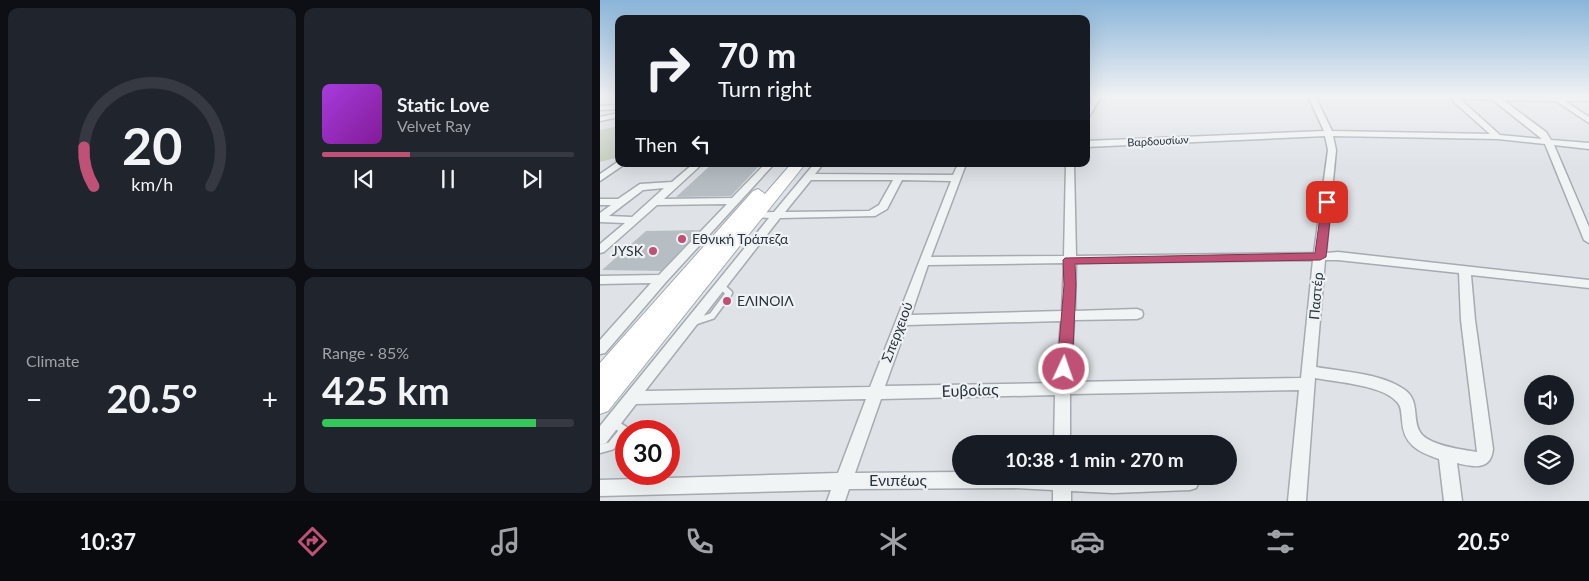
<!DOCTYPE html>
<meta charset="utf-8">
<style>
:root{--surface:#171b24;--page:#20242c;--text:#f1f3f6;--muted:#9ea1a6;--line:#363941;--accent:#bf5176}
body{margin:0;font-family:Lato,sans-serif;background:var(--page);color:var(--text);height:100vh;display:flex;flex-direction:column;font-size:19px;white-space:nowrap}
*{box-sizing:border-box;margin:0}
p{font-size:16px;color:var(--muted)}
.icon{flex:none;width:28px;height:28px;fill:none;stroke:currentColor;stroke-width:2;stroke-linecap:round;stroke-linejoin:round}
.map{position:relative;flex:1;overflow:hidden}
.side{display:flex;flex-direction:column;gap:8px;padding:8px;background:#0d0f14;width:600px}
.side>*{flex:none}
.top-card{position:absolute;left:15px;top:15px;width:475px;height:152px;border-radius:10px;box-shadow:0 5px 20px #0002;background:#171b24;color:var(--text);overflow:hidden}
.buttons{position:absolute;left:924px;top:375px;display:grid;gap:10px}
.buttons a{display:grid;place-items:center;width:50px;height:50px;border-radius:50%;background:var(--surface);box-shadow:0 5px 20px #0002;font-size:25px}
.speed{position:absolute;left:15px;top:420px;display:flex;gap:10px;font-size:25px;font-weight:700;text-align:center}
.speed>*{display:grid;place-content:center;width:65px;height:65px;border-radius:50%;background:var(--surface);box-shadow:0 5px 20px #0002;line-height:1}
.speed .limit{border:8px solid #d22;background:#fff;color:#111}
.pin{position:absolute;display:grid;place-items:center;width:42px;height:42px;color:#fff;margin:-21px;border-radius:10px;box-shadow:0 2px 8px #0006}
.me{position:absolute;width:55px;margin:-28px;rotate:3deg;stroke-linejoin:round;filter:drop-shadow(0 0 4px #0008)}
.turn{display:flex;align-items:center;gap:18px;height:105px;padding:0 20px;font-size:22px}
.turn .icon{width:65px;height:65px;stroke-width:2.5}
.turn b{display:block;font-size:35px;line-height:42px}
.then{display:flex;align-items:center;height:48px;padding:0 20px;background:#0003;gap:10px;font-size:19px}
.big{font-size:38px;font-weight:700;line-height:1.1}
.side .widget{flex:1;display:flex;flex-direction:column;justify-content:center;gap:8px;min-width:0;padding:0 18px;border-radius:10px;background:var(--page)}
.side .dial{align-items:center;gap:0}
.dial svg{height:130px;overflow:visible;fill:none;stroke:var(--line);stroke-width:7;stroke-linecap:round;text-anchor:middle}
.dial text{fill:var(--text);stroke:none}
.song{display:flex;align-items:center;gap:15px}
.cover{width:60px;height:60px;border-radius:8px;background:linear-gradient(135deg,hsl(280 70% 55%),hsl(290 70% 35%))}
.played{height:5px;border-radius:2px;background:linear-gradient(90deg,var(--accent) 35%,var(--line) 35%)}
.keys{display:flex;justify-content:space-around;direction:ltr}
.heat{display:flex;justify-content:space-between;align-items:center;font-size:28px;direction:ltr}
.charge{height:8px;border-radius:4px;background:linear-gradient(90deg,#34c759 85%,var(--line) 0)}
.side .tiles{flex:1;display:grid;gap:8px;grid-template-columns:repeat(2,1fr)}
.trip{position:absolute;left:352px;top:435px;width:285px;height:50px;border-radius:25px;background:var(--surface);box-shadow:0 5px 20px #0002;font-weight:700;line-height:50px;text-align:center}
.tabs{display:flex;height:80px;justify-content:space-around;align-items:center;background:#090b0e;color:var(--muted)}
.tabs .icon{width:35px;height:35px}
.tabs .on{color:var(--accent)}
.tabs b{font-size:22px;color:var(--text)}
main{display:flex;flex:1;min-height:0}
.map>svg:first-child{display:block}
.green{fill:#c8d0c1}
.building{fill:#b7bec3}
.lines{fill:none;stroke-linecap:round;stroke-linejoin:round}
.lane-far1-casing{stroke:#a5abb0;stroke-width:9}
.lane-casing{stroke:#a5abb0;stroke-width:11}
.street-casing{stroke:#a5abb0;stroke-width:3}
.primary-casing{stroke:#a0aab1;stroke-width:2}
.lane-far1{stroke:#f1f4f5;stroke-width:6}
.lane{stroke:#f1f4f5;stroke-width:8}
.street{fill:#f1f4f5;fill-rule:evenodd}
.primary{fill:#fff;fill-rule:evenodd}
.route{fill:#bf5176;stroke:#7c354d}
.poi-dot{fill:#bf5176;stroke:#eef2f5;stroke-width:2}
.labels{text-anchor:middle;stroke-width:4.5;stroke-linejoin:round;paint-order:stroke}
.far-street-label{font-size:11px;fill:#2a343c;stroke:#eef2f5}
.poi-label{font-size:14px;fill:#2a343c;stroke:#eef2f5;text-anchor:start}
.street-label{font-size:14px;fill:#2a343c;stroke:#eef2f5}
.near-street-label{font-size:16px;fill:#2a343c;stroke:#eef2f5}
</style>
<main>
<section class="side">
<div class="tiles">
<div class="widget dial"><svg viewBox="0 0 100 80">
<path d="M14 69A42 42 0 1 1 86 69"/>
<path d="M14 69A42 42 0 0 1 8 45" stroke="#bf5176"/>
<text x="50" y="56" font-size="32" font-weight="700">20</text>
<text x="50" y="72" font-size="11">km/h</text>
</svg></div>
<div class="widget">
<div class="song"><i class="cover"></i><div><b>Static Love</b><p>Velvet Ray</p></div></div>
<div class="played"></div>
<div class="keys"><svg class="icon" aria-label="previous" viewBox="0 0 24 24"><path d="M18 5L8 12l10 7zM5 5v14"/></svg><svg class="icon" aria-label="pause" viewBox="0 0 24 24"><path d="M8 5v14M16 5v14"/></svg><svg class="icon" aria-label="next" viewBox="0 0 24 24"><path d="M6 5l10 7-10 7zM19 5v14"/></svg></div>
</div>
<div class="widget"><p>Climate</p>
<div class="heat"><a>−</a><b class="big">20.5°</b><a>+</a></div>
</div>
<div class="widget"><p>Range · 85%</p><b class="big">425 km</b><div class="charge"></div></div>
</div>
</section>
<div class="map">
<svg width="989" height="501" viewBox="0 0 989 501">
<rect width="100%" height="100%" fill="#dfe3e7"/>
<path class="green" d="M19,126v31l-19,5v-32z"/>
<g class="building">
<path d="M112,164h49l-30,32 -55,1z"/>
<path d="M100,230l-39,41 -59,-1 44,-39z"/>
</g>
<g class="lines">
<g class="lane-far1-casing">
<path id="lane-far1" d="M94,322l18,-6 17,-23 -8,-7"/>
</g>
<g class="lane-casing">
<path id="lane" d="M0,449l11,-3 13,-16 -11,-7"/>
</g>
<g class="street-casing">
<g id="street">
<path d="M494,96h7l-12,21h-3v-8z"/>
<path d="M708,96h7l17,35 158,3 -36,-32 -2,-6 137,1v4h-24l24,16v6l-33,-22 -53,-1 43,32 5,8 38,3v6l-35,-4 35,82v16l-5,-3 -39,-96 -47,-5 -165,-3 3,14 -10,103 12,-1 251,28v8l-118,-13 4,45 18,129c-2,22 -20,18 -36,14l5,38h-18l-5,-42c-20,-7 -36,-14 -37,-39 -1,-6 0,-13 -5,-18 -14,-17 -61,-20 -82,-24l-9,123h-18l11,-111 -229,4v50h-16l1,-49 -174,4 -26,74 106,-1v4h235l3,6 -3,6 -6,2 -77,3 -42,-2v10h-18v-11l-39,-2 -165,1 -4,12h-18l4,-11 -231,6v-16l238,-7 28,-74 -230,5 -30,39 -6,2v-19l169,-208 -17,-1 -1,-2 1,-2 22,-1 40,-48h9l-8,10 138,1 5,-11h8l-35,93 133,-1 2,-92h8l2,92 238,-3 14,-103 -3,-14 -239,11v-6l238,-10zM860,99l33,1 49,39 -42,-4zM211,180h82l-14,25 -10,6 -84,1zM302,180l49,1 -81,206 -225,4 135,-173 95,-2 12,-7zM713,260l-12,118 -230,4 3,-62 63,-1 5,-2 1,-3 -1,-3 -5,-2 -62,2 1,-48zM725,260h13l121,13 2,47 16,132c-14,-2 -50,-7 -57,-20 -8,-13 0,-31 -15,-42 -24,-17 -61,-18 -89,-23zM464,263l-2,48 -151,4 17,-50zM461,321l-5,62 -171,3 22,-61z"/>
<path d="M19,105v4l-19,1v-4z"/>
<path d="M19,113v4l-19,4v-4z"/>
<path d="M19,161v3h4l-1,2 -22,15v-7z"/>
<path d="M93,164h9l-38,35 68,-1 33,-34h9l-108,118 -61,71 -5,1v-14l51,-57 -51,1v-8l59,-1 68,-71 -70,1 -53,47 -4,1v-9l25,-21 -25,-1v-9l11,-8h-11v-6h18l22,-15 32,-2zM64,188l-32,29 -23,-1 34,-26z"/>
</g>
</g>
<g class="primary-casing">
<path id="primary" d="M191,164h14l-197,247 -8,3v-51l153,-172 5,-2 7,5z"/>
</g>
<use href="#lane-far1" class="lane-far1"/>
<use href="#lane" class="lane"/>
<use href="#street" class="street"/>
<use href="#primary" class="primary"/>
</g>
<linearGradient id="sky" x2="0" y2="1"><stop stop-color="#8ab5d9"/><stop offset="0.58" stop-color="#f1f2f4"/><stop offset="1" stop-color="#f1f2f4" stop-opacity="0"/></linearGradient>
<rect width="989" height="166" fill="url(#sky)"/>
<path class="route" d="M727,199l5,3 -6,55 -6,3 -245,4 1,21 -4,84 -2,4 -6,2 -5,-2 -2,-4 7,-84 -1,-25 2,-2 250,-5 7,-51z"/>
<g class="poi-dot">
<circle cx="82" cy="239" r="5"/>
<circle cx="53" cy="251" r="5"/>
<circle cx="127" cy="301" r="5"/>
</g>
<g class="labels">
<g class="far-street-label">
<text transform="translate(558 141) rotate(-3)" y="4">Βαρδουσίων</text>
</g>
<g class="poi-label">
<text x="92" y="244">Εθνική Τράπεζα</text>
<text x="43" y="256" text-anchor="end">JYSK</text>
<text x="137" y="306">ΕΛΙΝΟΙΛ</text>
</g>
<g class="street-label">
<text transform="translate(716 296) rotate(-85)" y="5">Παστέρ</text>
<text transform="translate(297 332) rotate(-69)" y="5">Σπερχειού</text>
</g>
<g class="near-street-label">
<text transform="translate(370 390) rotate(-2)" y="6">Ευβοίας</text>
<text x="298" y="486">Ενιπέως</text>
</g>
</g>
</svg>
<div class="buttons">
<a><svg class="icon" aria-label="sound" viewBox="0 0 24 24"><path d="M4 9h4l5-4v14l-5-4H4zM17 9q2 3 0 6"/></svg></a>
<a><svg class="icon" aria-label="layers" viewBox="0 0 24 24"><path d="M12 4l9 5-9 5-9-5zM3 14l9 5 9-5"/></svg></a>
</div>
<div class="speed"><div class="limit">30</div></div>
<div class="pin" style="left:727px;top:202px;background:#d93025"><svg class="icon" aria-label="arrive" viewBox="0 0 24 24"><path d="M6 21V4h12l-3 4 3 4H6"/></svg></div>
<svg class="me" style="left:464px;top:369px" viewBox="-20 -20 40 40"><circle r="17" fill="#bf5176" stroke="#fff" stroke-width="3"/><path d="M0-11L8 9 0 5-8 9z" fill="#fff"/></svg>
<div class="trip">10:38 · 1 min · 270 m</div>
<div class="top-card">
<div class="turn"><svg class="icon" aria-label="right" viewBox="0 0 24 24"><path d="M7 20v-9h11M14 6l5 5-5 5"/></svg><div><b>70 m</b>Turn right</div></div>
<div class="then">Then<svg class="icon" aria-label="left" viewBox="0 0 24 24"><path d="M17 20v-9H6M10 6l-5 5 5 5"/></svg></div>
</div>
</div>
</main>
<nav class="tabs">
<b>10:37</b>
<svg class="icon on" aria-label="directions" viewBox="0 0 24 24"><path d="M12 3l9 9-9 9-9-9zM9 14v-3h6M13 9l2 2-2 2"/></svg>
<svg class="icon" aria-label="music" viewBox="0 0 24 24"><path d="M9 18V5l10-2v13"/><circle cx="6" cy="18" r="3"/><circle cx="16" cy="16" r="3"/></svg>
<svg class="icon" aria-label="phone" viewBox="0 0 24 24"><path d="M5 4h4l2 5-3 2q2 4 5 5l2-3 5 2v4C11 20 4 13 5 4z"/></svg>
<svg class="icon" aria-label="climate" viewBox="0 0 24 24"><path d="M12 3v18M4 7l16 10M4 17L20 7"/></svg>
<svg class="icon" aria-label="car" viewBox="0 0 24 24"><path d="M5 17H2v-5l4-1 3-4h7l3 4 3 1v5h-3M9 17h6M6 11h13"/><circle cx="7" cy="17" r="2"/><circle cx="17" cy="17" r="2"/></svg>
<svg class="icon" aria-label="filters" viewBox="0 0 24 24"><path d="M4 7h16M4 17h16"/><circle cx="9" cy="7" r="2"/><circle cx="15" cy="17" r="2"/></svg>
<b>20.5°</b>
</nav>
